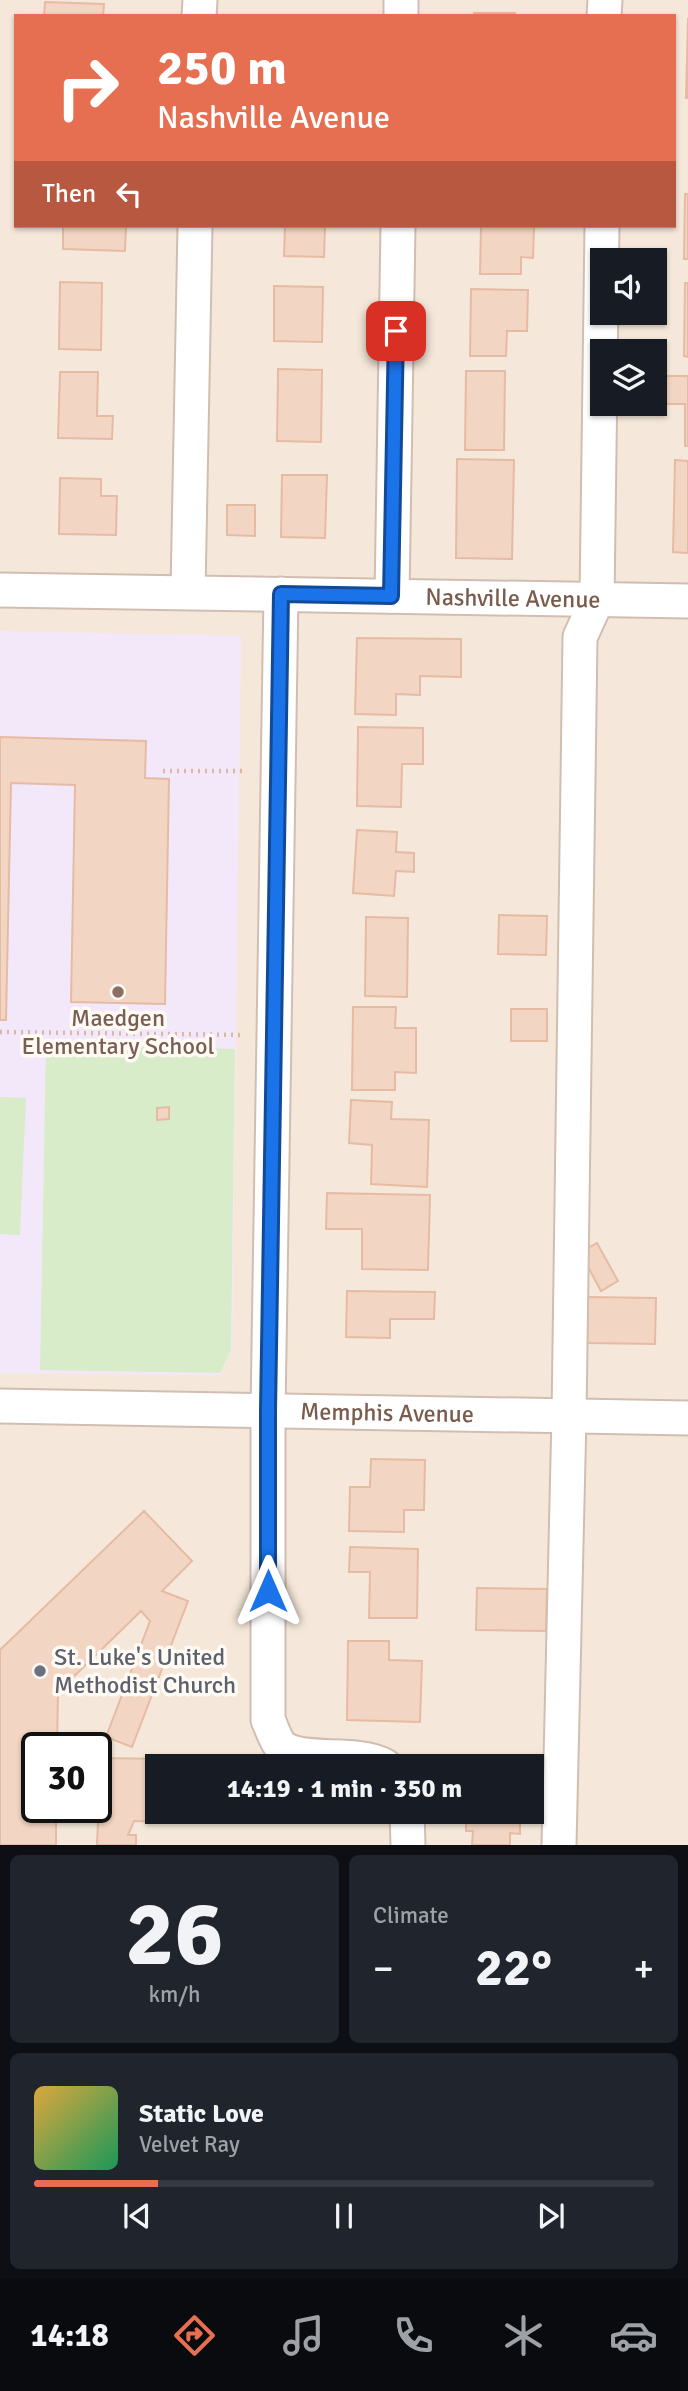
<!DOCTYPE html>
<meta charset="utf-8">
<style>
:root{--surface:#171b24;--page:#20242c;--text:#f1f3f6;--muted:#9ea1a6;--line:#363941;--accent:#e76f51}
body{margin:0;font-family:Signika,sans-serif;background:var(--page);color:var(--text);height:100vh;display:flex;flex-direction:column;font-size:26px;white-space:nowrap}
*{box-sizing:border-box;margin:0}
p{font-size:23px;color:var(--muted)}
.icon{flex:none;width:38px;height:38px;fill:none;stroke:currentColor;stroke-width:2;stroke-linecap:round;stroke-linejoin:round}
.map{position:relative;height:1845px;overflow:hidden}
.sheet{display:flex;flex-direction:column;gap:10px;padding:10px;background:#0d0f14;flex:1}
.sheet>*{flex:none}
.hud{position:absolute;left:14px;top:14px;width:662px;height:214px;border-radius:0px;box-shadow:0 2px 5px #0004;background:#e76f51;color:#fff;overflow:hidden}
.fabs{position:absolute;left:590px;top:248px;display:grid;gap:14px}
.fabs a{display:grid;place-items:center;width:77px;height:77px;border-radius:0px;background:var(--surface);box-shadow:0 2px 5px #0004;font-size:35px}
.speed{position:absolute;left:21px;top:1732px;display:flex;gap:14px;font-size:35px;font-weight:700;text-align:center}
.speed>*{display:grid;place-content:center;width:91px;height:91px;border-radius:50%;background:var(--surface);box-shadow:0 2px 5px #0004;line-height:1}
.speed .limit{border:4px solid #111;border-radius:10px;background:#fff;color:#111}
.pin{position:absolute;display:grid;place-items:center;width:60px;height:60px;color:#fff;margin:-30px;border-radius:14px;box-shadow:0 4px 10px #0006}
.me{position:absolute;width:77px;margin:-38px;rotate:0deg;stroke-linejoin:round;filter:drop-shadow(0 0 5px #0008)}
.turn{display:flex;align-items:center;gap:24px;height:147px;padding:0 28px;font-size:32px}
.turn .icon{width:91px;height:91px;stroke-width:2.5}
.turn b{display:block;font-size:49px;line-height:60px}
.then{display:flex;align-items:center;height:66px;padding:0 28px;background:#0003;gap:14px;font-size:26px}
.big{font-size:52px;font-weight:800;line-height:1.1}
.sheet .card{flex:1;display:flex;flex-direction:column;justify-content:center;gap:10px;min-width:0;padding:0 24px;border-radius:10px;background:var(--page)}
.sheet .dial{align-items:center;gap:0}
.dial b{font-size:91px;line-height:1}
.song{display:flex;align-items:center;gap:21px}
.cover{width:84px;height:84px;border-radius:10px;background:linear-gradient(135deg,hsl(40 70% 55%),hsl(150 70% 35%))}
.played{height:7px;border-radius:4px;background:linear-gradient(90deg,var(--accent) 20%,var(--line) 20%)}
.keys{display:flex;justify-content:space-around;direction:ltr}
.heat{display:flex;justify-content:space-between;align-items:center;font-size:38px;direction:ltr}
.sheet .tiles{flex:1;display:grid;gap:10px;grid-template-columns:1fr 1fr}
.card:last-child{grid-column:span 2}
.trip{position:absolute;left:145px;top:1754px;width:399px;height:70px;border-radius:0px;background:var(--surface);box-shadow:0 2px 5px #0004;font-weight:800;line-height:70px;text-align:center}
.dock{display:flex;height:112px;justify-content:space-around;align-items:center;background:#090b0e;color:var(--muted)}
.dock .icon{width:49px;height:49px}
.dock .selected{color:var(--accent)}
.dock b{font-size:32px;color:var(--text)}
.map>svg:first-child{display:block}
.residential{fill:#f5e8da;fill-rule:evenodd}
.education{fill:#f3e8fa}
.green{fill:#d8ecc9}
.building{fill:#f3d5c3;stroke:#e6bba3;stroke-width:2}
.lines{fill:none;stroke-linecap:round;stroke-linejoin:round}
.minor-casing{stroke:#d1beb0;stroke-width:37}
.path{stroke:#d9b8a5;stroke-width:4.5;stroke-dasharray:2 5;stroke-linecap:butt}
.minor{stroke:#fff;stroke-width:33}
.route-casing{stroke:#114b97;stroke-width:18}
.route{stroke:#1a73e8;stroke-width:12}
.education-dot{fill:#8d6e63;stroke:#fffaf3;stroke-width:2.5}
.worship-dot{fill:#6b7280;stroke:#fffaf3;stroke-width:2.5}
.labels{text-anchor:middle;stroke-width:7;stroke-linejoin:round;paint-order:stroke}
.street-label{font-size:24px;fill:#7a5c4d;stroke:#fffaf3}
.education-label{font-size:24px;fill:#785e54;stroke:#fffaf3}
.worship-label{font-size:24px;fill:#5b616d;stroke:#fffaf3;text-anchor:start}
</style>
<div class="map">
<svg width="688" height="1845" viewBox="0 0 688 1845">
<rect width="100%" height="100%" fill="#fdf6ec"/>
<path class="residential" d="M0,0h688v1845h-688zM16,16h658v210h-658zM602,261h52v52h-52zM602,352h52v52h-52zM37,1748h59v60h-59zM158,1766h374v45h-374z"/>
<path class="education" d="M0,631l241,5 -9,713 -12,26 -220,-2z"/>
<g class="green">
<path d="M46,1045l189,4 -4,301 -11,23 -180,-3z"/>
<path d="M0,1097l26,1 -6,137 -20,-1z"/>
</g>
<g class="building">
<path d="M45,2l59,2 -1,12h-59z"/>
<rect x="474" y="13" width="41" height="3"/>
<path d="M688,18v80h-2z"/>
<path d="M685,194h3v65h-4z"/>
<path d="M63,226h63l-1,25 -62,-2z"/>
<path d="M285,226h40l-1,31 -40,-1z"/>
<path d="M481,226h53l-1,32 -12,-1v17h-41z"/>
<path d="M60,282l42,1 -1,67 -42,-1z"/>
<path d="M685,283h3v74l-4,-1z"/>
<path d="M274,286l49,1 -1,55 -48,-1z"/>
<path d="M471,289l57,1 -1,41h-20l-1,25h-36z"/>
<path d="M278,369l44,1 -1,72 -44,-1z"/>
<path d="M466,371h39l-1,79h-39z"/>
<path d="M60,372h38l-1,44h16l-1,23 -54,-1z"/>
<path d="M654,376h34v70h-3v-42h-31z"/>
<path d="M457,459l57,1 -2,99 -56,-1z"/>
<path d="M675,460l13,1v92l-15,-1z"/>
<path d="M282,475h45l-2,63 -44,-1z"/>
<path d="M60,478l41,1v17h16l-1,39 -57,-1z"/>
<path d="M227,505h28v31l-28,-1z"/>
<path d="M357,638l104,1v38l-41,-1v19l-24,-1v21l-41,-1z"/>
<path d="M358,727l65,1v36h-21l-1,43 -44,-1z"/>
<path d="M0,737l146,4 -1,37 24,1 -4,225 -94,-2 4,-217 -64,-2 -5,237h-6z"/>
<path d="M357,830l40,2 -1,20 18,1v19l-18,-1 -2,25 -41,-3z"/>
<path d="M499,915l48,1 -1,39 -48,-1z"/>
<path d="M366,917l42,1 -1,79 -42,-1z"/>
<path d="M353,1007h43l-1,21h21v45l-21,-1v18h-43z"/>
<rect x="511" y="1009" width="36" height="32"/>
<path d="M351,1100l41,2 -1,17 38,1 -2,67 -56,-3 1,-39 -23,-2z"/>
<path d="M169,1107v12l-12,1v-12z"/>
<path d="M327,1193l103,2 -2,75 -66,-1v-40h-36z"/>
<path d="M597,1243l21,38 -17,10 -21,-39z"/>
<path d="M347,1291l88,1 -1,27h-44v19l-44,-1z"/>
<path d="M588,1297l68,1 -1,46 -68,-1z"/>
<path d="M371,1459l54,1 -1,50h-20v22l-55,-1 1,-44h20z"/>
<path d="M144,1511l48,50 -30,30 26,10 -56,146 -26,-10 44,-116 -9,-10 -83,81 -1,56h-20v60h59v-50l77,1 2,7h-17v45h18l-4,11 -38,-1 -6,14h8v10h-39l1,-24 -42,-1v25h-56v-195z"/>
<path d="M350,1547l68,2 -1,69h-48l1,-46h-21z"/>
<path d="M477,1588l70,1 -1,42 -70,-1z"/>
<path d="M348,1641h41v19l33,1 -2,61 -73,-2z"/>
<path d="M474,1763l46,1v2h-46z"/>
<path d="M466,1811h54v23l-10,-1v12h-38l1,-14h-7z"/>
</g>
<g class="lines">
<g class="minor-casing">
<g id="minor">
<path d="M199,16l1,-16"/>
<path d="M401,16v-16"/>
<path d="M604,16l1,-16"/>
<path id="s1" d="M0,590l688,11"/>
<path d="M188,592l7,-366"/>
<path d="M281,594l-13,817v309c4,8 7,19 12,25 18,20 76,4 105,21"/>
<path d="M392,596l6,-370"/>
<path id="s2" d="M0,1406l688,12"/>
<path d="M407,1811l1,34"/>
<path d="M559,1845l10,-429 11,-779 17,-37 5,-374"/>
</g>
</g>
<g class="path">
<path d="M163,771h81"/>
<path d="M0,1032l245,3"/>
</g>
<use href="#minor" class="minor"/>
</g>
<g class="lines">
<g class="route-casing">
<path id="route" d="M268,1591v-180l13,-817 110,2 5,-265"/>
</g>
<use href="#route" class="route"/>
</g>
<circle class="education-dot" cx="118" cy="992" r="7"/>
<circle class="worship-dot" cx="40" cy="1671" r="7"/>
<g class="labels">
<g class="street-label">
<text dy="8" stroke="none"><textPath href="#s1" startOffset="513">Nashville Avenue</textPath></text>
<text dy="8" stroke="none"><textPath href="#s2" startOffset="387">Memphis Avenue</textPath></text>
</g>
<g class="education-label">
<text x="118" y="1026">Maedgen<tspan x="118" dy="28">Elementary School</tspan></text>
</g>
<g class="worship-label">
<text x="54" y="1665">St. Luke's United<tspan x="54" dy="28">Methodist Church</tspan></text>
</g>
</g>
</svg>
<div class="fabs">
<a><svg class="icon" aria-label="sound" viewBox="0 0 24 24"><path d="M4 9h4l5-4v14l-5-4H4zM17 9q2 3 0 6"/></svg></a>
<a><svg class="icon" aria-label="layers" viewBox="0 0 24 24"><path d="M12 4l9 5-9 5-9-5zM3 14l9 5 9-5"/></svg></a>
</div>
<div class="speed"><div class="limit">30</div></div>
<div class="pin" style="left:396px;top:331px;background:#d93025"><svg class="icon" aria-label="arrive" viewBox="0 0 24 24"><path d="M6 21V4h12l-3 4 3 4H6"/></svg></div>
<svg class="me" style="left:268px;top:1591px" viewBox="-20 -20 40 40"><path d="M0-17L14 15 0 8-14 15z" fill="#1a73e8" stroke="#fff" stroke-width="4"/></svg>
<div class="trip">14:19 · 1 min · 350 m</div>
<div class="hud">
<div class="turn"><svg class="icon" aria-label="right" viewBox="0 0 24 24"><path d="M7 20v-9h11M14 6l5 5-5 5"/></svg><div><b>250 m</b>Nashville Avenue</div></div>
<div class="then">Then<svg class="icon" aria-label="left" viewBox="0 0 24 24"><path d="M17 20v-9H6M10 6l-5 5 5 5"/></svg></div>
</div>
</div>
<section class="sheet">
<div class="tiles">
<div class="card dial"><b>26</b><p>km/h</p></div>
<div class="card"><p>Climate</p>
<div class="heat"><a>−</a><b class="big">22°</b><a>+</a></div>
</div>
<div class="card">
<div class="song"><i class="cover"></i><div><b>Static Love</b><p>Velvet Ray</p></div></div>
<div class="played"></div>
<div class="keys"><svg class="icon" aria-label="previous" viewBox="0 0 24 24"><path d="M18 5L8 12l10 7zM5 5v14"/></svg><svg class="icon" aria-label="pause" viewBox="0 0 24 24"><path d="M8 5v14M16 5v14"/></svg><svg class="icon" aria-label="next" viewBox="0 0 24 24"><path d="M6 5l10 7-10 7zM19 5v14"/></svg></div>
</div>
</div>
</section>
<nav class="dock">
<b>14:18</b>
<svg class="icon selected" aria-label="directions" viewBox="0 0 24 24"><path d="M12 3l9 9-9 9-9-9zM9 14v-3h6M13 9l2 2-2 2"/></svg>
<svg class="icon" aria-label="music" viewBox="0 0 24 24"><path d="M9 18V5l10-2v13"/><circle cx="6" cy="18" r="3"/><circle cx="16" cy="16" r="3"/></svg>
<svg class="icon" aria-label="phone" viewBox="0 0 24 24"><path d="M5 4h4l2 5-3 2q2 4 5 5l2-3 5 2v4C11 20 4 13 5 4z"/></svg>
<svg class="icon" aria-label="climate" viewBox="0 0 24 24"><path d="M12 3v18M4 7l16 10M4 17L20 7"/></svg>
<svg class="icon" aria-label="car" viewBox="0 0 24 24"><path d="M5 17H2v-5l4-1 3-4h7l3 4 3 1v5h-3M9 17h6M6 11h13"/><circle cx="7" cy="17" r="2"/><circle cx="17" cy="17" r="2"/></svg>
</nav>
